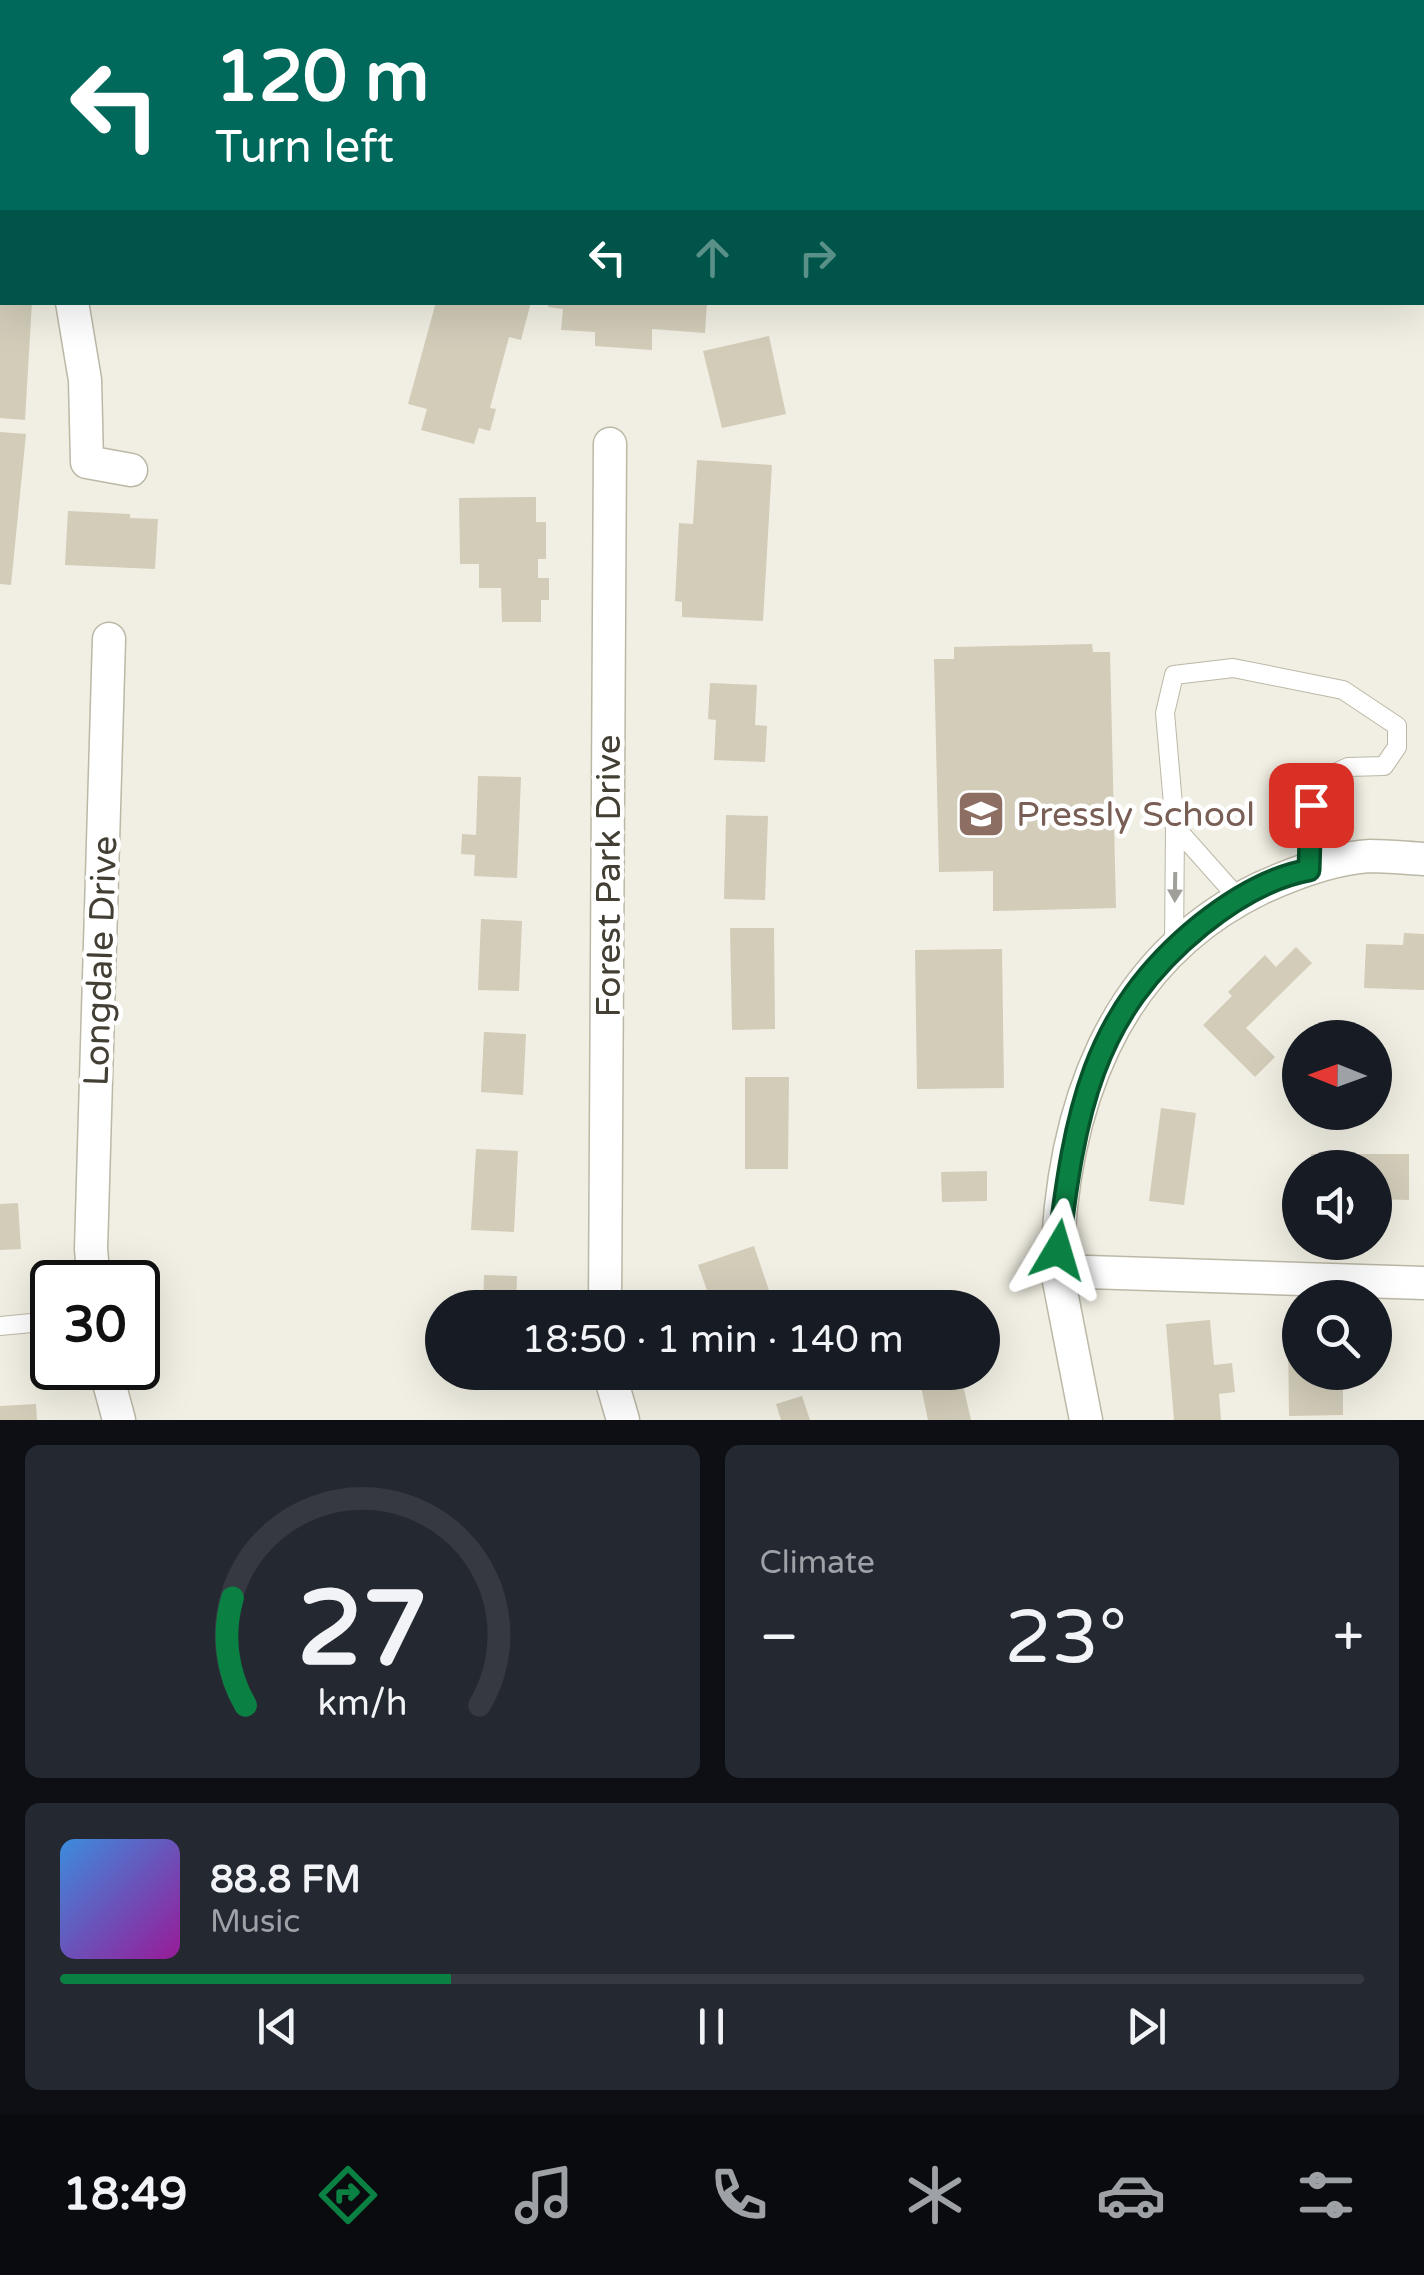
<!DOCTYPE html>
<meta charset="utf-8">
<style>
:root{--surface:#171b24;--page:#242831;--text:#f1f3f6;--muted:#9ea1a6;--line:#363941;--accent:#0b8043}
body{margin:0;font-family:"Varela Round",sans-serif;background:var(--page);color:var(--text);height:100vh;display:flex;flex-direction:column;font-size:38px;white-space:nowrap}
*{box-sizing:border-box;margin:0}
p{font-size:32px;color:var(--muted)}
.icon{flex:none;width:55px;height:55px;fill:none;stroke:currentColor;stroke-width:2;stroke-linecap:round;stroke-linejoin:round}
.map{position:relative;height:1420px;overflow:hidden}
.details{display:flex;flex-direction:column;gap:25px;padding:25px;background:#0d0f14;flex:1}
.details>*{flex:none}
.top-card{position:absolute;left:0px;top:0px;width:1425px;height:305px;box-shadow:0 10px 40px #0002;background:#00695c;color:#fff;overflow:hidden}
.needle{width:65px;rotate:271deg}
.tools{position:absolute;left:1282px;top:1020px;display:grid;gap:20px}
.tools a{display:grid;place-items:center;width:110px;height:110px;border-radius:50%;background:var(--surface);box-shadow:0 10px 40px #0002;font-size:50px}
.speed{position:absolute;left:30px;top:1260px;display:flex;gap:20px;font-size:50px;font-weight:700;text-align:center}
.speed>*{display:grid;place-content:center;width:130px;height:130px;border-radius:50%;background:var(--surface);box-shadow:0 10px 40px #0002;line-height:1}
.speed .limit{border:5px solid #111;border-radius:15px;background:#fff;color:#111}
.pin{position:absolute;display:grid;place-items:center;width:85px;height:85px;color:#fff;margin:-42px;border-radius:20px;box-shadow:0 5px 15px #0006}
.me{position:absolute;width:110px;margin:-55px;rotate:7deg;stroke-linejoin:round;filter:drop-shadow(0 0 8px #0008)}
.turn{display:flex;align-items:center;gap:35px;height:210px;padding:0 50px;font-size:45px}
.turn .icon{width:130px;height:130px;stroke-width:2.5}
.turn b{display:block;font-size:70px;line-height:85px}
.lanes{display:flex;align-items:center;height:95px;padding:0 50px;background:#0003;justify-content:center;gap:50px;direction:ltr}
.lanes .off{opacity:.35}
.big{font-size:75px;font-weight:600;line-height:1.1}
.details .card{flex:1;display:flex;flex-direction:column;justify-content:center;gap:15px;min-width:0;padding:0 35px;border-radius:15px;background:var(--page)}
.details .dial{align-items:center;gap:0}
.dial svg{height:260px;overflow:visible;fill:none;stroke:var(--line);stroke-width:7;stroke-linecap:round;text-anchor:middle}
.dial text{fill:var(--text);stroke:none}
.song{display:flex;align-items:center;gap:30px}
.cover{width:120px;height:120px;border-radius:15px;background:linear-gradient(135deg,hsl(210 70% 55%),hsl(300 70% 35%))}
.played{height:10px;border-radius:5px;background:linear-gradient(90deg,var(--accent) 30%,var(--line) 30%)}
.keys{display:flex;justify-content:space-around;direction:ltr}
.heat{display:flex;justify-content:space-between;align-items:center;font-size:55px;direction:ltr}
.details .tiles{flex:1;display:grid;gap:25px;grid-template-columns:1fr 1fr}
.card:last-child{grid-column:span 2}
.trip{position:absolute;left:425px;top:1290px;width:575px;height:100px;border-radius:50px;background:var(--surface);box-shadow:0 10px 40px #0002;font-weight:600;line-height:100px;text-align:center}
.dock{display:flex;height:160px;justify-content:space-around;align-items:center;background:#090b0e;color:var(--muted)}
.dock .icon{width:70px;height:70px}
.dock .active{color:var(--accent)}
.dock b{font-size:45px;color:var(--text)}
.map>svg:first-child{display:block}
.building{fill:#d2ccb9}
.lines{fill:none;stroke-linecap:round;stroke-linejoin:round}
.service-casing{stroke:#bcb8a6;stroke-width:20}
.minor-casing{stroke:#bcb8a6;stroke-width:35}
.motorway-casing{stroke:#d8b736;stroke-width:58}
.service{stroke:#fff;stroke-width:18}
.minor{stroke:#fff;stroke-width:32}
.motorway{stroke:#fae066;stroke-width:55}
.oneway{fill:#a19f9a}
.route-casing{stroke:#07532c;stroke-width:25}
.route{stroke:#0b8043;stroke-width:18}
.labels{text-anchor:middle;stroke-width:9;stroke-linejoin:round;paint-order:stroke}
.education-label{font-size:35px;fill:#785e54;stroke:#fff;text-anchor:start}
.street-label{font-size:35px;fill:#433f34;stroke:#fff}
</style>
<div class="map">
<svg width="1424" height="1420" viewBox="0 0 1424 1420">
<rect width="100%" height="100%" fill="#f1efe3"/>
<g class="building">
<path d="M0,302h32l-7,118 -25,-2z"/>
<path d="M436,302h95l-10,38 -12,-3 -19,71 6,1 -6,22 -11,-3 -5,16 -53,-14 6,-21 -19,-5z"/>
<path d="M549,302h158l-2,31 -53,-4v21l-57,-4v-14l-34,-2 2,-21 -15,-2z"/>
<path d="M769,336l17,78 -64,14 -19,-77z"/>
<path d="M0,432l26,2 -15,151 -11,-1z"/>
<path d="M697,460l75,5 -9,156 -81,-4v-15l-7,-1 4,-78 14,1z"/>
<path d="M536,497v25h10v37h-8v19h11v22h-8v22h-39l-1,-34h-22v-24h-19l-1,-66z"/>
<path d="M68,511l62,3v4l28,1 -3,50 -90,-4z"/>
<path d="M1092,644l1,8h17l6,256 -123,3v-40l-54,1 -5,-213h20v-12z"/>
<path d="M710,683l47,2 -2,40 12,1 -2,36 -51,-2 2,-40 -8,-1z"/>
<path d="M478,776l43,1 -4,101 -43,-2 1,-21 -14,-1 1,-20 14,1z"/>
<path d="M726,815l42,1 -3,84 -41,-1z"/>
<path d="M481,919l41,2 -3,70 -41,-1z"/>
<path d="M730,928h44l1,101 -43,1z"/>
<path d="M1404,933l20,1v56l-60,-2 2,-44 37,1z"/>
<path d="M1296,947l16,16 -66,65 29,29 -20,20 -52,-52 29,-29 -4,-4 37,-37 11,12z"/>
<path d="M1002,949l2,139 -87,1 -2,-139z"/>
<path d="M484,1032l42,2 -3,61 -42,-3z"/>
<path d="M745,1077h44l-1,92h-43z"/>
<path d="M1161,1108l35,5 -12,92 -35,-4z"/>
<path d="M476,1149l42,2 -4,81 -43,-2z"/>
<path d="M1311,1154h98v46l-34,-1v-31h-64z"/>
<path d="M987,1171v30l-45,1 -1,-30z"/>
<path d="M18,1203l3,46 -21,1v-46z"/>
<path d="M754,1246l21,62h-50l-6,-16 -10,4 -11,-31z"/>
<path d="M484,1275l33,1 -1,32h-33z"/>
<path d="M1210,1320l4,45 18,-2 3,29 -16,2 2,26h-47l-8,-96z"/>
<path d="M1300,1336v36h43v43l-54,1 -1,-79z"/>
<path d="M918,1372h42l11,48h-43z"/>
<path d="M802,1396l8,24h-29l-5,-16z"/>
<path d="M36,1404l1,16h-37v-14z"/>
</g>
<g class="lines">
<g class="service-casing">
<g id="service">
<path d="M1175,827l64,72"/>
<path d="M1174,947l1,-120 -10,-114 9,-38 59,-7 110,22 54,36v21l-13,19 -36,1 -28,13 -9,25 -2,64"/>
<path d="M0,1326l52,-5"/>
</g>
</g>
<g class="minor-casing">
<g id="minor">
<path d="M0,251l2,-1"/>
<path d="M72,302l13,78 2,82 44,8"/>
<path d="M1057,1271l367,12"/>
<path d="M94,1282l-3,-33 18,-610"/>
<path d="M605,1308l5,-864"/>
<path d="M105,1368l14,52"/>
<path d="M609,1372l14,48"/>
<path d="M1086,1420l-29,-149c3,-158 53,-310 204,-383 33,-15 73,-30 109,-32 18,0 36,2 54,3"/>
</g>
</g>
<g class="motorway-casing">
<g id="motorway">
<path d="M687,0l26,2"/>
<path d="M0,35h2"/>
<path d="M1422,71h2"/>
<path d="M1422,173h2"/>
<path d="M1422,270h2"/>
</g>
</g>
<use href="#service" class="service"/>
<use href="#minor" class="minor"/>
<use href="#motorway" class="motorway"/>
</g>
<defs><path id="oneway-solid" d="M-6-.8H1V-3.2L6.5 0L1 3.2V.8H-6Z" transform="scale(2.5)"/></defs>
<use class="oneway" href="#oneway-solid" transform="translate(1175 887) rotate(91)"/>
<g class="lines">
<g class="route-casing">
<path id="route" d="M1058,1250c17,-135 32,-235 143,-325 30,-24 69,-48 108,-55l2,-65"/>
</g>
<use href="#route" class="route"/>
</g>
<defs>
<g id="school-square" transform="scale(2.5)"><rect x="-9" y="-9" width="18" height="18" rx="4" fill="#8d6e63" stroke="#fff"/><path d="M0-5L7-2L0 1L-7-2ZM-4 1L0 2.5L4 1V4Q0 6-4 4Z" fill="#fff"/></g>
</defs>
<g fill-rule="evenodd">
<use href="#school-square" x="981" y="814"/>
</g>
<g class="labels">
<g class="education-label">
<text x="1016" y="826">Pressly School</text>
</g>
<g class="street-label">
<text transform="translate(608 876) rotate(-90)" y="12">Forest Park Drive</text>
<text transform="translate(100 961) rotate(-88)" y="12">Longdale Drive</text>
</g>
</g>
</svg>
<div class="tools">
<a><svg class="needle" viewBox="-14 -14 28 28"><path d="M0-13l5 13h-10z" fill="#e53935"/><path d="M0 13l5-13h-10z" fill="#9ea1a6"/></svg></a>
<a><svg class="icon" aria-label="sound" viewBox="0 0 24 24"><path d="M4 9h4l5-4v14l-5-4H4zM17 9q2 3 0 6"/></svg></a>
<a><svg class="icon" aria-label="search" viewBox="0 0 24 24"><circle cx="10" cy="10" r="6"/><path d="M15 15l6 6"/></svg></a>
</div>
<div class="speed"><div class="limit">30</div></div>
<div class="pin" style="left:1311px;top:805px;background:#d93025"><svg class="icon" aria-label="arrive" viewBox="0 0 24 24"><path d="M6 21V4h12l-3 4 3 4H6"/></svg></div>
<svg class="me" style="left:1058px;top:1250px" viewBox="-20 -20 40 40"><path d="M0-17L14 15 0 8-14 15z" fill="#0b8043" stroke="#fff" stroke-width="4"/></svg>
<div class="trip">18:50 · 1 min · 140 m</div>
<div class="top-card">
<div class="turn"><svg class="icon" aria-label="left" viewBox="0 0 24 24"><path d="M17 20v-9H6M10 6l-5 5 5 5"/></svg><div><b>120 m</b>Turn left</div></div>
<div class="lanes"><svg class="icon" aria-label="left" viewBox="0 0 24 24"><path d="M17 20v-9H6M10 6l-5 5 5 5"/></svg><svg class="icon off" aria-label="ahead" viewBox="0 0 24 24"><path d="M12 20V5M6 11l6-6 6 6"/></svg><svg class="icon off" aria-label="right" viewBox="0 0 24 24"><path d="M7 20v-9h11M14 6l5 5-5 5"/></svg></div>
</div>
</div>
<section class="details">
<div class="tiles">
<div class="card dial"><svg viewBox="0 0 100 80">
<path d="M14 69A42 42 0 1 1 86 69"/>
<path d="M14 69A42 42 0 0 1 10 36" stroke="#0b8043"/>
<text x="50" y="56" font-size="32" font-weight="700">27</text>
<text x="50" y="72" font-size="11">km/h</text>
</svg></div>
<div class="card"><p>Climate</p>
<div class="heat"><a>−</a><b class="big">23°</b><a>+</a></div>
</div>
<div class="card">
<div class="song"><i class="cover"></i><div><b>88.8 FM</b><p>Music</p></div></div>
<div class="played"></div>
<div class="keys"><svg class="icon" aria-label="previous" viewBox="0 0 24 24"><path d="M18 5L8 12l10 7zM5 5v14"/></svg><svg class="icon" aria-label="pause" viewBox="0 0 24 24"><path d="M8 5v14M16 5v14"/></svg><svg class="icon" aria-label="next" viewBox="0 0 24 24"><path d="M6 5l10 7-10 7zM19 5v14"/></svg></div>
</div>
</div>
</section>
<nav class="dock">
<b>18:49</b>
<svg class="icon active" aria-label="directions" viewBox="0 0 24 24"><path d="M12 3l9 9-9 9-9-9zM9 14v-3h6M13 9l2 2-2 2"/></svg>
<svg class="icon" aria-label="music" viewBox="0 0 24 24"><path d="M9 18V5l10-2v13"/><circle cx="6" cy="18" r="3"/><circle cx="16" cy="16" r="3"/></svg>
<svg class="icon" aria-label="phone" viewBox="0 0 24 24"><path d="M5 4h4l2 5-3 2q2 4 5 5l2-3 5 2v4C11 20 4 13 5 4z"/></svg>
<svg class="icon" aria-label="climate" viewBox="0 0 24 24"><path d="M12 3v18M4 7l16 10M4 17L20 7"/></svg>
<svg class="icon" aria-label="car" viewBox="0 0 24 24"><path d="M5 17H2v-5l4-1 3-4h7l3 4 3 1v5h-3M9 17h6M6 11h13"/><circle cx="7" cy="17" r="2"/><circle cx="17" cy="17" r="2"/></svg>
<svg class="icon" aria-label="filters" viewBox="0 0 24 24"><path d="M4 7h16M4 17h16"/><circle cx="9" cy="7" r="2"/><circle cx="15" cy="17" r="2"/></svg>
</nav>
